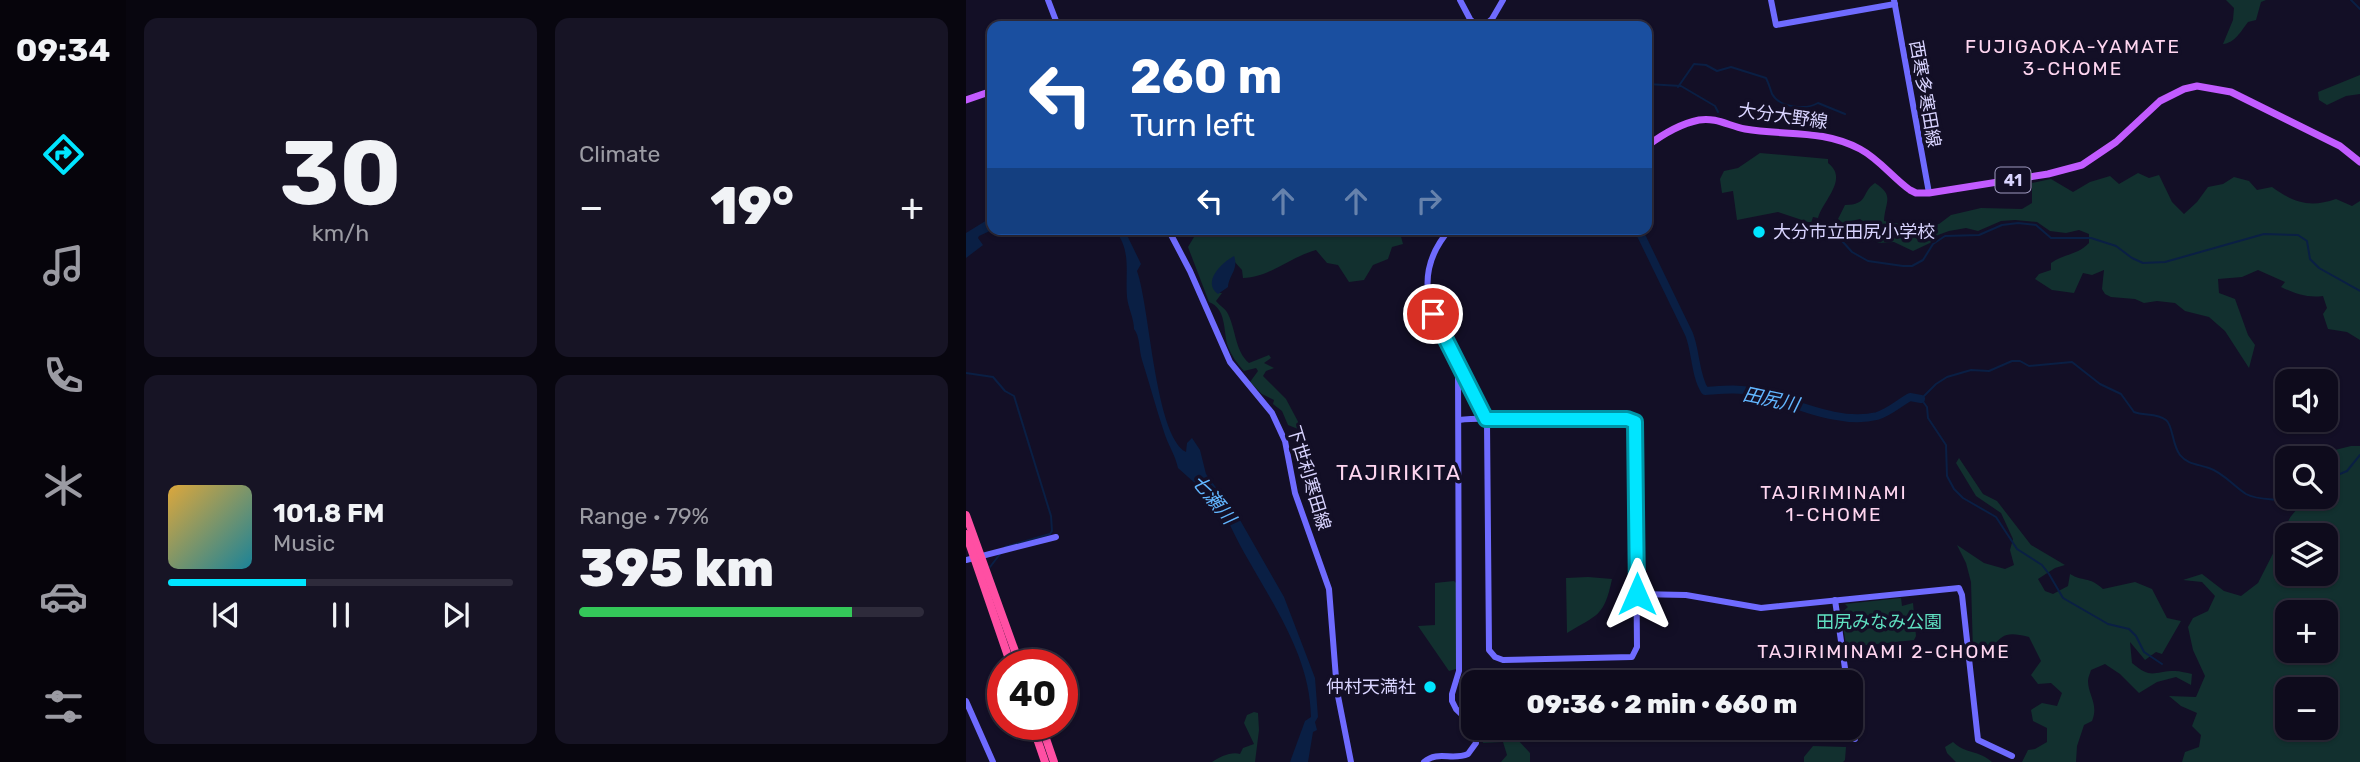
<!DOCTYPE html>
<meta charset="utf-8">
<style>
:root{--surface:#0e0b1c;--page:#171425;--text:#f1f3f6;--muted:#9b9ba3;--line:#2e2b3b;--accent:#00e5ff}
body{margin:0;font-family:Rubik,"Noto Sans JP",sans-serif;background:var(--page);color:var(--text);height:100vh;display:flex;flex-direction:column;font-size:26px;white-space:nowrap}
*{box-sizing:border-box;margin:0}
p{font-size:23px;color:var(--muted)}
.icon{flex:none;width:38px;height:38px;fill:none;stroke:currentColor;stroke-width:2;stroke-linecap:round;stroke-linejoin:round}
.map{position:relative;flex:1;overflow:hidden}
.details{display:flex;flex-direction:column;gap:18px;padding:18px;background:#08060f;width:840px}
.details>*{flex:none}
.top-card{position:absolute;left:21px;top:21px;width:665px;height:214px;border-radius:14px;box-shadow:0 2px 5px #0004,0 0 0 2px var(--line);background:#1a4fa0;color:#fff;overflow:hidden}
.fabs{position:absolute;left:1309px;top:369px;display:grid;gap:14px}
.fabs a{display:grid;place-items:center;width:63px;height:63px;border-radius:14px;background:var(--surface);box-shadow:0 2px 5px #0004,0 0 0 2px var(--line);font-size:35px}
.speed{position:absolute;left:21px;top:649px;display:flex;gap:14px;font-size:35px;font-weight:700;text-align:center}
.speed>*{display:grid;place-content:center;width:91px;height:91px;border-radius:50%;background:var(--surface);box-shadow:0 2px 5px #0004,0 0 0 2px var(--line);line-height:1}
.speed .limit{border:10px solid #d22;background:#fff;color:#111}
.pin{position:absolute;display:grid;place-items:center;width:60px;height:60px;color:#fff;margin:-30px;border:4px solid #fff;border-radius:50%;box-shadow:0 2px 7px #0007}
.me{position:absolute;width:77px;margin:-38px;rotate:0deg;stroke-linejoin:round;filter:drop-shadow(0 0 5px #0008)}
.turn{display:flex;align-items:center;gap:24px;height:147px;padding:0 28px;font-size:32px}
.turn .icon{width:91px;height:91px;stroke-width:2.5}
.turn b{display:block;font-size:49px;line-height:60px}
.lanes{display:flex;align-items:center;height:66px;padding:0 28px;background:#0003;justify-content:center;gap:35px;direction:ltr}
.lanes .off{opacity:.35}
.big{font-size:52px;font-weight:800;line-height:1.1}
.details .widget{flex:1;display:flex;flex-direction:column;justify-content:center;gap:10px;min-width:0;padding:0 24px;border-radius:14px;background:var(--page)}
.details .dial{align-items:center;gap:0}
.dial b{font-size:91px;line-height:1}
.song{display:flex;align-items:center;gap:21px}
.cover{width:84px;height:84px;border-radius:10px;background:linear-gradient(135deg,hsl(40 70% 55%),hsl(190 70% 35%))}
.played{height:7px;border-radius:4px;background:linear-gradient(90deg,var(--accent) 40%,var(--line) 40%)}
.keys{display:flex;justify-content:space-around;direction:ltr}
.heat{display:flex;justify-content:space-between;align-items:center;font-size:38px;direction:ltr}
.charge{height:10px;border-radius:5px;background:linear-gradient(90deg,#34c759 79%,var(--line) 0)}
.details .tiles{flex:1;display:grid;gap:18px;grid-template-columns:repeat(2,1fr)}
.trip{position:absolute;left:495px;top:670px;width:402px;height:70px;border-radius:14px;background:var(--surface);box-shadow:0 2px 5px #0004,0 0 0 2px var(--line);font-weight:800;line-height:70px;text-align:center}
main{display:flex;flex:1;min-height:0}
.tabs{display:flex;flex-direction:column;width:126px;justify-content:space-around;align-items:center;background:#06040b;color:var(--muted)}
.tabs .icon{width:49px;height:49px}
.tabs .on{color:var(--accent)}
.tabs b{font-size:32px;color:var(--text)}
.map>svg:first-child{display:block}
.green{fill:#12302f;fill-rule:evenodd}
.water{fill:#0a1f44}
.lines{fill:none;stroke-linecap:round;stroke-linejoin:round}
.stream{stroke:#0a1f44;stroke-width:2}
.river{stroke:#0a1f44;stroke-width:8}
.secondary{stroke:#6f6bff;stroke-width:6}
.primary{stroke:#c25bff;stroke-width:7}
.highway{stroke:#ff4fa3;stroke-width:8}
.route-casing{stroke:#0095a6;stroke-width:18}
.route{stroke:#00e5ff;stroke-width:12}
.poi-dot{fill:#00e5ff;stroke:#130f26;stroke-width:2.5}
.labels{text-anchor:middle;stroke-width:7;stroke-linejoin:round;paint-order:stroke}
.shield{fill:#130f26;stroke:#9e99be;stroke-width:2}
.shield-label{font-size:16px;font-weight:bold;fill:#d9d4ff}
.street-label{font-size:18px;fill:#d9d4ff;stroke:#130f26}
.poi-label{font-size:18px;fill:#d9d4ff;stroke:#130f26;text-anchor:start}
.park-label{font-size:18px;fill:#5fe0c0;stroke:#130f26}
.neighbourhood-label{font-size:19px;letter-spacing:2px;fill:#ffd6f0;stroke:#130f26}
.water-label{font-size:19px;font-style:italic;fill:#62b6ff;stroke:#130f26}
.quarter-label{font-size:21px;letter-spacing:2px;fill:#ffd6f0;stroke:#130f26}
</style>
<main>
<nav class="tabs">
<b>09:34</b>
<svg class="icon on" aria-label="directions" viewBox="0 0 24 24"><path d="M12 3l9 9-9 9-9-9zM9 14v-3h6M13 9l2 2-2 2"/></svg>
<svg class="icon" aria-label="music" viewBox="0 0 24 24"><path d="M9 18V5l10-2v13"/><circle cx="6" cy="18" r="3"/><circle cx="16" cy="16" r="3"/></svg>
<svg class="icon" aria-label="phone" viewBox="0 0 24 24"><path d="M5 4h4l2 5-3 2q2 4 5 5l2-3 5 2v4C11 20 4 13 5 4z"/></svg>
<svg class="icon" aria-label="climate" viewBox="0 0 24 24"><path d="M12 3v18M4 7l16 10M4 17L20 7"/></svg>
<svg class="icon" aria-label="car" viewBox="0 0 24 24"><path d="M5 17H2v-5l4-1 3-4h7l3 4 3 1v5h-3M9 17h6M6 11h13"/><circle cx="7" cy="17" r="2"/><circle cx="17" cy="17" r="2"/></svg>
<svg class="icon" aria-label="filters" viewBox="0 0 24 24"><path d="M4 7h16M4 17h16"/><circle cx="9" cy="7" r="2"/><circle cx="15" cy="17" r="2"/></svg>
</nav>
<section class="details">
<div class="tiles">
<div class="widget dial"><b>30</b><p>km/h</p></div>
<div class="widget"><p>Climate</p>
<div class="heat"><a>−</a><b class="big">19°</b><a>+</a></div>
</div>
<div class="widget">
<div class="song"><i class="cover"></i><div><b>101.8 FM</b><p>Music</p></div></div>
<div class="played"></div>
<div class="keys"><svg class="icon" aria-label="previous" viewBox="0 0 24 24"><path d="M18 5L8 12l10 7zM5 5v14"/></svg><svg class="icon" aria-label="pause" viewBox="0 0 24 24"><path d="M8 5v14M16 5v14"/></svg><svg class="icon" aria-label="next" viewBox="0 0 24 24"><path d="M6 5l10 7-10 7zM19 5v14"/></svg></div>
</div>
<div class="widget"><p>Range · 79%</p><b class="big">395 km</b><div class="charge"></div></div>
</div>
</section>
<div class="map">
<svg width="1394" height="762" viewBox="0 0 1394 762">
<rect width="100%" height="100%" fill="#130f26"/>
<g class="green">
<path d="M1260,0h40l-5,2 -5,18 -8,2c-7,9 -13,21 -25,22l10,-24 1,-12z"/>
<path d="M1394,75v19l-14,2 -19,9 -8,-5 -1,-8z"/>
<path d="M794,153l68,6v4c21,16 -5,37 -10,55l-5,-1 -2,6 -33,-11 -41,8 -4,-29 -11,2 -2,-14 4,-8 14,-3z"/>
<path d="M1172,173l11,5 10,-3 13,27 12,12 13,-12 11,-15 15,-3 11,-7 15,4 8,9 15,-3c22,16 38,21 64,12l16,7 8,-5v139l-13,-8 -19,-3 -5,-15 4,-6 -4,-12c-16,2 -27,-2 -42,-9l4,-5 -27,-12 -16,7 -24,2 1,14 16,6 13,36 7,10 -6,23 -24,-37 -16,-14 -24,-6 -10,-8 -18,-2 -13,2 -9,-4 -24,-2 -6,-3 -3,-5 2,-19 -12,5 -9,-2 -9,20 -22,-3 -17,-11 4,-5 12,-4v-7c12,-9 27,-8 38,-20v-9l-10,-4 -13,3 -16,-2 -13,-9 -22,-2 -14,1 -23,10 -12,-3 -17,3 -11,4 -8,8 -17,8 -19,-9 -15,1 -6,-3 -4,-14 -9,-7 -17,4 -5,-4 7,-14c24,0 16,-13 30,-22 20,13 10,18 9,38l22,4 9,4 24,-5 12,-9 30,-7 41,1 10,-6v-20l19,-4 22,13 17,-10 20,-6 9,8z"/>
<path d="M229,229h210l-5,4 3,11 -11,3 -4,12 -15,6 -9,15 -15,2 -11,-17 -11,-2 -11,-13c-26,7 -45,27 -73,28l-1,-8 -9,-10 -15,33h4l-6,8c4,5 10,8 12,13 8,16 7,37 21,49l20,-8 2,3 -7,5 10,5 -8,3 -3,5 23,23 17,32 -15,-6 -6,-14 -9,-7 1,-4 -12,-6 -12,-12 8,-11 -2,-3 -12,3c-7,-7 -12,-15 -16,-24 -5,-16 -1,-38 -19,-45l-21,-55 6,-10z"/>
<path d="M1385,446h9v316h-178l3,-10 14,-5 2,-12 -9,-9 5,-13 -16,-7 -12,-10 27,1 9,-21 -12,-26 -5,-23 5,-9 15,-7 7,-15 -13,-14 -19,-2 19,-6 22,17 17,5 17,-13 28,-55c3,-17 23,-30 40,-31 8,-13 0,-24 0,-39h-9l14,-7zM1321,536h39v38h-39zM1321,612h39v39h-39zM1321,690h39v38h-39z"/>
<path d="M993,458l24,36 14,7 34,44 34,20 -10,3 -17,11 7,12 8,3 15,-8 2,-12c13,8 19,2 33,15l32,-7 17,7 15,29 14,3 -19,33 -6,-2 -11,8 -15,-18 2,21c20,17 21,8 43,8 5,0 12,2 17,3l-1,11 -15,-8 -19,5 -18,11 -19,-19 -15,-10 -14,6c-1,4 -3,7 -3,11 0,14 11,23 4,40l-8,4 -7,21 -1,16h-54l6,-12 7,-1 12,-7v-14l-14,-7 -2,-11 11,-7 15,3 5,-13 -11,-10 -13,1 -7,-9 10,-14 -12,-24c-38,-11 -25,13 -54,17l-2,-2 -2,-70 -5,-19 -9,-18 27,18 21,6 9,-4 -4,-15 3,-11 -12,-26 -25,-17 -20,-33z"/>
<path d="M622,577l24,2c-8,38 -14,35 -45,54l-1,-55z"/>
<path d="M488,581l2,2v86l-7,2 -31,-45 17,-1v-42z"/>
<path d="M935,598l1,8 11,-3 3,33 -2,4 -65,7 -3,-2 -5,-32 7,-6 -3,-3z"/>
<path d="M498,684l9,1v30l-11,-6 -3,-11z"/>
<path d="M288,712l4,1 1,17 -4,32h-43c7,-5 20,-11 28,-8l3,-6 11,-4 -10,-21 3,-8z"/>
<path d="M515,728h26l23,25v9h-29l6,-7 -4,-13 -20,1z"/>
<path d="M987,742c12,12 26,8 39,20h-36l-9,-9 -2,-6z"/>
<path d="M847,746l33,1 -1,13 -2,2h-39v-5z"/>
</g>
<g class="water">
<path d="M26,217l2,12 -15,7 -1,2 5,7 -17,13v-25z"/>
<path d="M148,229h10l17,35 -4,7c13,36 18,165 49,181l1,-9 5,-5 8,12 6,24 34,46 44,77 31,81 3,39 -3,5 2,8 -4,2 -5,30h-18l15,-41 6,-4c-1,-72 -53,-131 -82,-194l-7,-6 -25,-32 -19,-17c-3,-14 -10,-23 -14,-36 -8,-24 -14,-47 -22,-72 -3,-10 -2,-24 -8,-31 0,-11 -6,-21 -7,-32 -2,-25 5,-47 -13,-68z"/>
<path d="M268,256c5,13 -5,19 -6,31l-10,7c-16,-12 3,-31 16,-38z"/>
</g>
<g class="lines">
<g class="stream">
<path d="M1385,0l9,9"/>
<path d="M681,84l34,2 34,20 3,6"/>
<path d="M712,87l16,-23 12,1 11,6 14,-4 35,11c3,6 4,10 6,16 8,14 34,16 46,9l27,11"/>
<path d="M877,242l9,10 16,9 35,5h9l11,-6 10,-16 12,-8 34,-1 23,-10 16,-2 18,2 15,13h40l25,8 16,12 11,5 22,-1 99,-28 34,1 9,6 3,18 9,9 41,23"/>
<path d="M0,373l27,4 12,14 9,5 37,120 1,15 -2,3 -45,13"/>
<path d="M1360,480l21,-9 13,-16"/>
<path d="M24,567l10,-13"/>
<path d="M1196,664l-18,-12 -8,-16 -7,-7 -21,-5 -45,-26 -14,-24 -7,-9 -25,-16 -21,-32 -33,-19 -9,-9 -7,-13 -1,-31 -18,-27 -1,-11 -6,-8 15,-15 11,-7 24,-7 18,1 23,-10h8l9,5 43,-4 28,22 21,10 13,18c10,4 23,1 32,8 7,5 6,25 14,35 8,10 18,9 29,13 15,5 24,18 37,26 9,5 21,5 32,6l9,-7"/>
</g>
<path class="river" d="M672,229l51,105c7,17 6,42 16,57 17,-1 33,-3 49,1 38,9 84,34 123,24 13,-4 22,-13 33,-19l11,2"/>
<g class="secondary">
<path d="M82,0l10,26"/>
<path d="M494,0l10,19 7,7"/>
<path d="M805,0l5,25 119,-21"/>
<path d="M928,0l35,193"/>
<path d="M518,26l8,-7 11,-19"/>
<path d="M202,229l22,42 40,91 42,51 13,28 10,52 34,96 8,102 14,71"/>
<path d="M484,229c-49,56 -7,105 21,159 6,12 13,23 16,35l2,227 6,7 8,3 129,-3 5,-10 -2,-225 -8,-3c-36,0 -72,0 -108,0 -20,0 -41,-2 -60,1"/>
<path d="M492,367l1,304 -7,23v7l4,8 18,17"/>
<path d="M0,560l90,-23"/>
<path d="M671,594l49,1 75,13 198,-20 3,7 16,145 34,16"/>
<path d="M869,600l12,82"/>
<path d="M0,701l27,61"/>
<path d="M886,716l3,23"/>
<path d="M458,762c14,-12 28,-1 44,-8l8,-11 -1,-15"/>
</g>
<g class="primary">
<path d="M0,100l26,-9"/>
<path d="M681,146c16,-12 32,-22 52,-26 17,-3 30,6 46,9 41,7 77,0 115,20 19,10 33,29 50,41l6,3h13l119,-19 34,-9 34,-23 44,-41 24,-12 13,-3 34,6 109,54 20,16"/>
</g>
<g class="highway">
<path d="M0,515l54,150"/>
<path d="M0,534l45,131"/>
<path d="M66,724l13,38"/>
<path d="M75,724l13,38"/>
</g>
</g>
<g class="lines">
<g class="route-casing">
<path id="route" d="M467,314l53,105h141l8,3 2,172"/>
</g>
<use href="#route" class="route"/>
</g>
<g class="poi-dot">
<circle cx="793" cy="232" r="7"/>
<circle cx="464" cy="687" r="7"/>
</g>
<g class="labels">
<rect class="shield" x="1029.5" y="167.5" width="35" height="25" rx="5"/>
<g class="shield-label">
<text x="1047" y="186">41</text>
</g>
<g class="street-label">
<text transform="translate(959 94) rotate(80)" y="6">西寒多寒田線</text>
<text transform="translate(817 116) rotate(8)" y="6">大分大野線</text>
<text transform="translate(343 478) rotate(73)" y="6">下世利寒田線</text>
</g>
<g class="poi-label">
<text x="807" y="238">大分市立田尻小学校</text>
<text x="450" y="693" text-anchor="end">仲村天満社</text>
</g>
<g class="park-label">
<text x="913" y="628">田尻みなみ公園</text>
</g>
<g class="neighbourhood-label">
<text x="1107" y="53">FUJIGAOKA-YAMATE<tspan x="1107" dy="22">3-CHOME</tspan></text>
<text x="868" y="499">TAJIRIMINAMI<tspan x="868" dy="22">1-CHOME</tspan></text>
<text x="918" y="658">TAJIRIMINAMI 2-CHOME</text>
</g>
<g class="water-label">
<text transform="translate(805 399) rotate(12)" y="7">田尻川</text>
<text transform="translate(248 499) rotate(51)" y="7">七瀬川</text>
</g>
<g class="quarter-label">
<text x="433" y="480">TAJIRIKITA</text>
</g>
</g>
</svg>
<div class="fabs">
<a><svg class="icon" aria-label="sound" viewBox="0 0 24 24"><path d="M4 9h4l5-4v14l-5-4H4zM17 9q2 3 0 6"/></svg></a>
<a><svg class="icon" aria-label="search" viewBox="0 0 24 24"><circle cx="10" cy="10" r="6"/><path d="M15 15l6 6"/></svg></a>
<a><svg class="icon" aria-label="layers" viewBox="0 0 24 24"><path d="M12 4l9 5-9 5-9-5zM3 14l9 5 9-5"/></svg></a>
<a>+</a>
<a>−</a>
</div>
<div class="speed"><div class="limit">40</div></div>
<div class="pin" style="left:467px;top:314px;background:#d93025"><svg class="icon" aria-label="arrive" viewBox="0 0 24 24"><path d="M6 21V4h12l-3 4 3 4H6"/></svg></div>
<svg class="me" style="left:671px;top:594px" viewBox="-20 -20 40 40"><path d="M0-17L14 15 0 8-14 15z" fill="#00e5ff" stroke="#fff" stroke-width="4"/></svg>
<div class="trip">09:36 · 2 min · 660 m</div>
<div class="top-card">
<div class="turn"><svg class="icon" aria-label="left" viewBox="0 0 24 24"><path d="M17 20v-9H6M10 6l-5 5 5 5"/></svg><div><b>260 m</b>Turn left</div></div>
<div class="lanes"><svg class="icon" aria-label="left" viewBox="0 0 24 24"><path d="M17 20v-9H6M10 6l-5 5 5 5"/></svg><svg class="icon off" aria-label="ahead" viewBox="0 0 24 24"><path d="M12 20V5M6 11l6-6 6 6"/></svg><svg class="icon off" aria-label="ahead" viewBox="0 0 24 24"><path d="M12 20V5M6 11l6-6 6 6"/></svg><svg class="icon off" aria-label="right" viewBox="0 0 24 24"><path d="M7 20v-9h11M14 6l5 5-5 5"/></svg></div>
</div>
</div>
</main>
